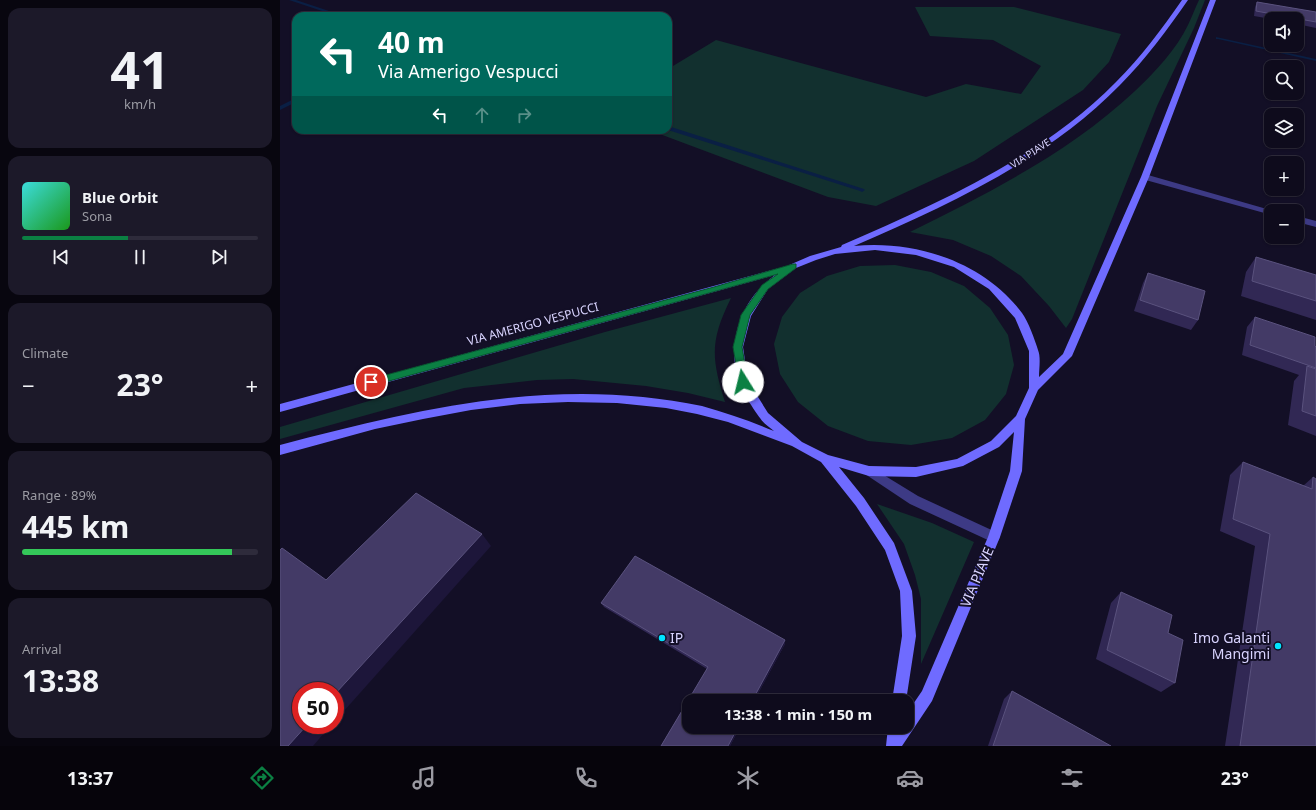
<!DOCTYPE html>
<meta charset="utf-8">
<style>
:root{--surface:#0e0b1c;--page:#1c1929;--text:#f1f3f6;--muted:#9b9ba3;--line:#2e2b3b;--accent:#0b8043}
body{margin:0;font-family:"Noto Sans",sans-serif;background:var(--page);color:var(--text);height:100vh;display:flex;flex-direction:column;font-size:15px;white-space:nowrap}
*{box-sizing:border-box;margin:0}
p{font-size:13px;color:var(--muted)}
.icon{flex:none;width:22px;height:22px;fill:none;stroke:currentColor;stroke-width:2;stroke-linecap:round;stroke-linejoin:round}
.map{position:relative;flex:1;overflow:hidden}
.sheet{display:flex;flex-direction:column;gap:8px;padding:8px;background:#08060f;width:280px}
.sheet>*{flex:none}
.banner{position:absolute;left:12px;top:12px;width:380px;height:122px;border-radius:12px;box-shadow:0 1px 3px #0004,0 0 0 1px var(--line);background:#00695c;color:#fff;overflow:hidden}
.buttons{position:absolute;left:984px;top:12px;display:grid;gap:8px}
.buttons a{display:grid;place-items:center;width:40px;height:40px;border-radius:8px;background:var(--surface);box-shadow:0 1px 3px #0004,0 0 0 1px var(--line);font-size:20px}
.speed{position:absolute;left:12px;top:682px;display:flex;gap:8px;font-size:20px;font-weight:700;text-align:center}
.speed>*{display:grid;place-content:center;width:52px;height:52px;border-radius:50%;background:var(--surface);box-shadow:0 1px 3px #0004,0 0 0 1px var(--line);line-height:1}
.speed .limit{border:6px solid #d22;background:#fff;color:#111}
.pin{position:absolute;display:grid;place-items:center;width:34px;height:34px;color:#fff;margin:-17px;border:2px solid #fff;border-radius:50%;box-shadow:0 1px 4px #0007}
.me{position:absolute;width:44px;margin:-22px;rotate:351deg;stroke-linejoin:round;filter:drop-shadow(0 0 3px #0008)}
.turn{display:flex;align-items:center;gap:14px;height:84px;padding:0 20px;font-size:18px}
.turn .icon{width:52px;height:52px;stroke-width:2.5}
.turn b{display:block;font-size:28px;line-height:34px}
.lanes{display:flex;align-items:center;height:38px;padding:0 20px;background:#0003;justify-content:center;gap:20px;direction:ltr}
.lanes .off{opacity:.35}
.big{font-size:30px;font-weight:700;line-height:1.1}
.sheet .widget{flex:1;display:flex;flex-direction:column;justify-content:center;gap:6px;min-width:0;padding:0 14px;border-radius:12px;background:var(--page)}
.sheet .dial{align-items:center;gap:0}
.dial b{font-size:52px;line-height:1}
.song{display:flex;align-items:center;gap:12px}
.cover{width:48px;height:48px;border-radius:6px;background:linear-gradient(135deg,hsl(180 70% 55%),hsl(120 70% 35%))}
.played{height:4px;border-radius:2px;background:linear-gradient(90deg,var(--accent) 45%,var(--line) 45%)}
.keys{display:flex;justify-content:space-around;direction:ltr}
.heat{display:flex;justify-content:space-between;align-items:center;font-size:22px;direction:ltr}
.charge{height:6px;border-radius:3px;background:linear-gradient(90deg,#34c759 89%,var(--line) 0)}
.trip{position:absolute;left:402px;top:694px;width:232px;height:40px;border-radius:12px;background:var(--surface);box-shadow:0 1px 3px #0004,0 0 0 1px var(--line);font-weight:700;line-height:40px;text-align:center}
.tab-bar{display:flex;height:64px;justify-content:space-around;align-items:center;background:#06040b;color:var(--muted)}
.tab-bar .icon{width:28px;height:28px}
.tab-bar .on{color:var(--accent)}
.tab-bar b{font-size:18px;color:var(--text)}
main{display:flex;flex:1;min-height:0}
.map>svg:first-child{display:block}
.green{fill:#12302f}
.lines{fill:none;stroke-linecap:round;stroke-linejoin:round}
.stream{fill:#0a1f44;fill-rule:evenodd}
.lane{fill:#3d3a85;fill-rule:evenodd}
.street{fill:#3d3a85;fill-rule:evenodd}
.secondary{fill:#6f6bff;fill-rule:evenodd}
.wall{fill:#312854}
.shaded-wall{fill:#1d163a}
.building{fill:#433a66;stroke:#5a527e}
.route{fill:#0b8043;stroke:#07532c}
.poi-dot{fill:#00e5ff;stroke:#130f26;stroke-width:1.5}
.labels{text-anchor:middle;stroke-width:4;stroke-linejoin:round;paint-order:stroke}
.far-street-label{font-size:10px;fill:#d9d4ff;stroke:#130f26}
.street-label{font-size:12px;fill:#d9d4ff;stroke:#130f26}
.near-street-label{font-size:14px;fill:#d9d4ff;stroke:#130f26}
.near-poi-label{font-size:14px;fill:#d9d4ff;stroke:#130f26;text-anchor:start}
</style>
<main>
<section class="sheet">
<div class="widget dial"><b>41</b><p>km/h</p></div>
<div class="widget">
<div class="song"><i class="cover"></i><div><b>Blue Orbit</b><p>Sona</p></div></div>
<div class="played"></div>
<div class="keys"><svg class="icon" aria-label="previous" viewBox="0 0 24 24"><path d="M18 5L8 12l10 7zM5 5v14"/></svg><svg class="icon" aria-label="pause" viewBox="0 0 24 24"><path d="M8 5v14M16 5v14"/></svg><svg class="icon" aria-label="next" viewBox="0 0 24 24"><path d="M6 5l10 7-10 7zM19 5v14"/></svg></div>
</div>
<div class="widget"><p>Climate</p>
<div class="heat"><a>−</a><b class="big">23°</b><a>+</a></div>
</div>
<div class="widget"><p>Range · 89%</p><b class="big">445 km</b><div class="charge"></div></div>
<div class="widget"><p>Arrival</p><b class="big">13:38</b></div>
</section>
<div class="map">
<svg width="1036" height="746" viewBox="0 0 1036 746">
<rect width="100%" height="100%" fill="#130f26"/>
<g class="green">
<path d="M919,0h6l-11,28 -37,78 -85,213 -6,9 -17,-22 -28,-30 -30,-20 -38,-16 -43,-8c79,-39 160,-80 225,-141 20,-19 41,-41 53,-66 4,-8 7,-17 11,-25z"/>
<path d="M635,7h99l107,27 -12,28 -26,28 -109,71 -98,45 -48,-9 -179,-67h19v-61l48,-29 210,57 40,-13 55,10 20,-28 -48,-26 -63,-4z"/>
<path d="M615,265l36,7 33,14 26,22 18,27 6,30 -8,29 -21,26 -33,18 -41,7 -43,-4 -40,-15 -30,-24 -18,-28 -6,-30 8,-27 18,-24 27,-17 33,-10z"/>
<path d="M451,298c-21,43 -20,59 -6,104l-37,-9 -42,-7 -73,-7 -36,1 -73,8 -184,51v-12l325,-95z"/>
<path d="M597,504l55,19 42,19 -53,122v-65l-6,-24 -11,-31z"/>
</g>
<g class="lines">
<g class="stream">
<path d="M9,0h7l48,16h-7z"/>
<path d="M936,37l100,22v2l-98,-22h-2z"/>
<path d="M16,98v4l-16,8v-4z"/>
<path d="M388,126l196,63 1,1 -3,2 -2,-1 -192,-61z"/>
</g>
<path class="lane" d="M589,466l49,30 80,37 2,4 -2,4 -4,2 -4,-2 -80,-37 -45,-30 -2,-3 2,-3z"/>
<g class="street">
<path d="M862,175h6l126,36h-3v4l-3,-1 -126,-35z"/>
<path d="M1017,216l19,5v6l-19,-5z"/>
</g>
<path class="secondary" d="M902,0h6c-21,30 -42,59 -68,85 -73,75 -172,120 -266,161 62,-6 130,16 168,67 6,8 13,27 16,37 3,7 1,19 1,27l24,-23 78,-177 69,-177h6l-67,177 -77,179 -34,34 -13,29 -3,52 -22,66 -68,164 -30,45h-16l2,-19h19v-14l15,-22 66,-154 22,-66 4,-39 -15,15 -36,19 -47,11 -47,-1 -30,-9 25,31 30,45 18,48 4,45 -10,65h-14l10,-65 -2,-45 -15,-41 -29,-44 -35,-44 -29,-16 -64,-24 -31,-8 -31,-6 -49,-5 -49,-1 -48,2 -49,6 -48,9 -48,10 -95,26v-10c118,-31 239,-61 363,-48 19,2 40,5 59,9 25,7 48,15 72,25 -5,-4 -11,-8 -14,-13 -5,-7 -20,-29 -22,-37 -11,-41 3,-81 37,-106l-495,137v-8l507,-138 23,-10 31,-9 1,-2c95,-41 201,-88 274,-163 25,-25 46,-53 66,-82zM595,250l41,5 38,12 35,22 26,29 14,33v37l-13,28 -25,25 -34,18 -41,8 -47,-1 -41,-11 -26,-13 -34,-29 -20,-32 -5,-34 8,-31 17,-27 28,-21 20,-8 19,-6z"/>
</g>
<g class="wall">
<path d="M977,2l59,10v16l-19,-4v-5h-26l-17,-3 1,-9z"/>
<path d="M976,257l60,18v45l-75,-24 5,-24z"/>
<path d="M868,273l50,47 -7,10 -57,-19 9,-28z"/>
<path d="M975,317l61,30v89l-28,-11 6,-44 5,-6 -57,-20 5,-28z"/>
<path d="M963,462l60,24 10,-9 3,269h-91l30,-200 -35,-15 10,-56z"/>
<path d="M841,592l47,41 7,50 -14,9 -65,-33 15,-56z"/>
<path d="M321,603l184,37v4l-31,57h-65v26h51l-10,19h-69l46,-77 -103,-62z"/>
<path d="M732,691l99,55h-123l16,-47z"/>
</g>
<g class="shaded-wall">
<path d="M202,534l9,12 -156,175v-27z"/>
<path d="M505,640v4l-31,57h-2z"/>
<path d="M27,725h24l-18,21h-25z"/>
<path d="M458,727h2l-10,19h-2z"/>
</g>
<g class="building">
<path d="M977,2l59,10v10l-60,-11z"/>
<path d="M976,257l60,18v26l-64,-20z"/>
<path d="M868,273l57,18 -7,29 -58,-20z"/>
<path d="M975,317l60,20v9l1,1v21l-66,-23z"/>
<path d="M1027,366l9,3v47l-14,-5z"/>
<path d="M963,462l69,27 1,-12 3,2v267h-76l30,-212 -37,-15z"/>
<path d="M136,493l66,41 -147,160v-3h-34v34h6l-19,21h-8v-196l2,-2 44,32z"/>
<path d="M355,556l150,84 -33,61h-63v26h49l-10,19h-67l47,-79 -107,-64z"/>
<path d="M841,592l51,23 -4,18 15,7 -8,43 -68,-33z"/>
<path d="M732,691l99,55h-118z"/>
</g>
<path class="route" d="M513,264h3v4l-28,21 -18,26 -8,32 6,35 -5,4 -4,-4 -6,-35 8,-32 21,-30 16,-11 -407,112 -5,-4 5,-3 343,-92z"/>
<g class="poi-dot">
<circle cx="382" cy="638" r="4"/>
<circle cx="998" cy="646" r="4"/>
</g>
<g class="labels">
<g class="far-street-label">
<text transform="translate(750 153) rotate(-33)" y="4">VIA PIAVE</text>
</g>
<g class="street-label">
<text transform="translate(253 324) rotate(-15)" y="4">VIA AMERIGO VESPUCCI</text>
</g>
<g class="near-street-label">
<text transform="translate(697 577) rotate(-67)" y="5">VIA PIAVE</text>
</g>
<g class="near-poi-label">
<text x="390" y="643">IP</text>
<text x="990" y="643" text-anchor="end">Imo Galanti<tspan x="990" dy="16">Mangimi</tspan></text>
</g>
</g>
</svg>
<div class="buttons">
<a><svg class="icon" aria-label="sound" viewBox="0 0 24 24"><path d="M4 9h4l5-4v14l-5-4H4zM17 9q2 3 0 6"/></svg></a>
<a><svg class="icon" aria-label="search" viewBox="0 0 24 24"><circle cx="10" cy="10" r="6"/><path d="M15 15l6 6"/></svg></a>
<a><svg class="icon" aria-label="layers" viewBox="0 0 24 24"><path d="M12 4l9 5-9 5-9-5zM3 14l9 5 9-5"/></svg></a>
<a>+</a>
<a>−</a>
</div>
<div class="speed"><div class="limit">50</div></div>
<div class="pin" style="left:91px;top:382px;background:#d93025"><svg class="icon" aria-label="arrive" viewBox="0 0 24 24"><path d="M6 21V4h12l-3 4 3 4H6"/></svg></div>
<svg class="me" style="left:463px;top:382px" viewBox="-20 -20 40 40"><circle r="19" fill="#fff"/><path d="M0-13L10 11 0 6-10 11z" fill="#0b8043"/></svg>
<div class="trip">13:38 · 1 min · 150 m</div>
<div class="banner">
<div class="turn"><svg class="icon" aria-label="left" viewBox="0 0 24 24"><path d="M17 20v-9H6M10 6l-5 5 5 5"/></svg><div><b>40 m</b>Via Amerigo Vespucci</div></div>
<div class="lanes"><svg class="icon" aria-label="left" viewBox="0 0 24 24"><path d="M17 20v-9H6M10 6l-5 5 5 5"/></svg><svg class="icon off" aria-label="ahead" viewBox="0 0 24 24"><path d="M12 20V5M6 11l6-6 6 6"/></svg><svg class="icon off" aria-label="right" viewBox="0 0 24 24"><path d="M7 20v-9h11M14 6l5 5-5 5"/></svg></div>
</div>
</div>
</main>
<nav class="tab-bar">
<b>13:37</b>
<svg class="icon on" aria-label="directions" viewBox="0 0 24 24"><path d="M12 3l9 9-9 9-9-9zM9 14v-3h6M13 9l2 2-2 2"/></svg>
<svg class="icon" aria-label="music" viewBox="0 0 24 24"><path d="M9 18V5l10-2v13"/><circle cx="6" cy="18" r="3"/><circle cx="16" cy="16" r="3"/></svg>
<svg class="icon" aria-label="phone" viewBox="0 0 24 24"><path d="M5 4h4l2 5-3 2q2 4 5 5l2-3 5 2v4C11 20 4 13 5 4z"/></svg>
<svg class="icon" aria-label="climate" viewBox="0 0 24 24"><path d="M12 3v18M4 7l16 10M4 17L20 7"/></svg>
<svg class="icon" aria-label="car" viewBox="0 0 24 24"><path d="M5 17H2v-5l4-1 3-4h7l3 4 3 1v5h-3M9 17h6M6 11h13"/><circle cx="7" cy="17" r="2"/><circle cx="17" cy="17" r="2"/></svg>
<svg class="icon" aria-label="filters" viewBox="0 0 24 24"><path d="M4 7h16M4 17h16"/><circle cx="9" cy="7" r="2"/><circle cx="15" cy="17" r="2"/></svg>
<b>23°</b>
</nav>
